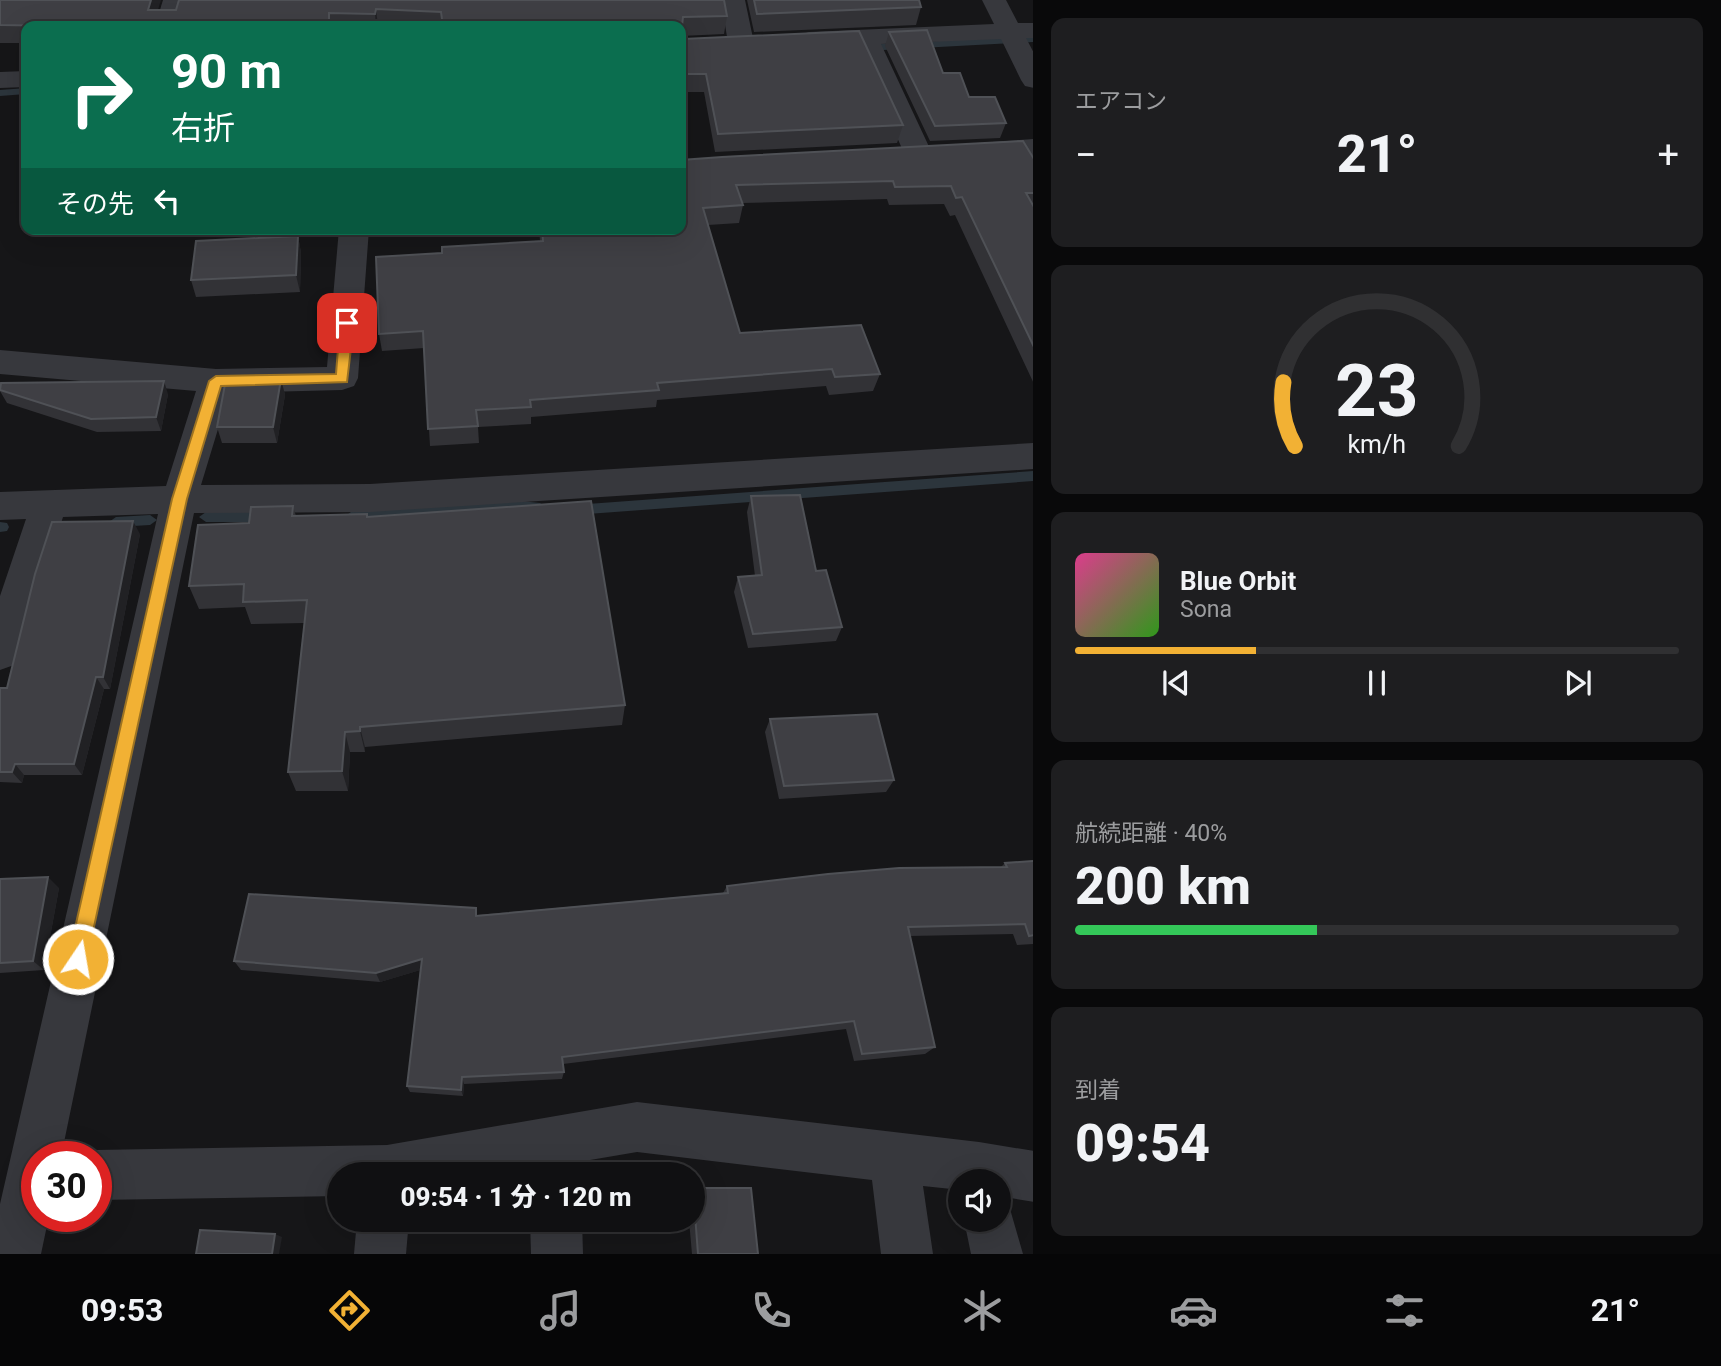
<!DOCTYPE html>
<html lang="ja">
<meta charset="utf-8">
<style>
:root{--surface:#101012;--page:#1e1e20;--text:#f1f3f6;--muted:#9c9d9f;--line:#303032;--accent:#f2b134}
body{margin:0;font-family:Roboto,"Noto Sans JP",sans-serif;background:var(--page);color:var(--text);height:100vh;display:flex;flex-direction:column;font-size:26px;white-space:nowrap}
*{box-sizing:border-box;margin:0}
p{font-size:23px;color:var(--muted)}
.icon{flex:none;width:38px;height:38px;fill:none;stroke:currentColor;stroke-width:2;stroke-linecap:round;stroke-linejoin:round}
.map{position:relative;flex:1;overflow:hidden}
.drawer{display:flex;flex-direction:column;gap:18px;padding:18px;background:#09090a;width:688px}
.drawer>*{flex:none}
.guide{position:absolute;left:21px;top:21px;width:665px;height:214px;border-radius:14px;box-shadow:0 7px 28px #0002,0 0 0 2px var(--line);background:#0b6e4f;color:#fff;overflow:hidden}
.tools{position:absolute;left:948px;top:1169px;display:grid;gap:14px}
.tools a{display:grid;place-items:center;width:63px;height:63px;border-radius:50%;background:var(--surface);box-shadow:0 7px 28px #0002,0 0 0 2px var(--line);font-size:35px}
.speed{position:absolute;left:21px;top:1141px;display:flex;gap:14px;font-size:35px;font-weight:700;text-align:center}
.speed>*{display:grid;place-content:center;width:91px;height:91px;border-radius:50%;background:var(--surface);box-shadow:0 7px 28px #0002,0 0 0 2px var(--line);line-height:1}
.speed .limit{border:10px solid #d22;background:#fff;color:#111}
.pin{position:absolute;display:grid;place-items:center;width:60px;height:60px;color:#fff;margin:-30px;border-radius:14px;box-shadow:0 4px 10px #0006}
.me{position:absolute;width:77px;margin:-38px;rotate:12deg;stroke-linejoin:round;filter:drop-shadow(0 0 5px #0008)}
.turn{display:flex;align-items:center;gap:24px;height:147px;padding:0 35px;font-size:32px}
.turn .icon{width:91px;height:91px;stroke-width:2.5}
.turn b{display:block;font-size:49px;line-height:60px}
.then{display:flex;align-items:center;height:66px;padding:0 35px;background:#0003;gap:14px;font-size:26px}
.big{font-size:52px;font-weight:800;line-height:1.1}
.drawer .widget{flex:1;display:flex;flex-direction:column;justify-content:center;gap:10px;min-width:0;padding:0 24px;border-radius:14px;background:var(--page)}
.drawer .dial{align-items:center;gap:0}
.dial svg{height:182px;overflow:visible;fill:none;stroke:var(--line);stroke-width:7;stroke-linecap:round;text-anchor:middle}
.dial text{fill:var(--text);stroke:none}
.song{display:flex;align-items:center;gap:21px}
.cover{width:84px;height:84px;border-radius:10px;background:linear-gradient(135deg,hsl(330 70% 55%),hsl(110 70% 35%))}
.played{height:7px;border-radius:4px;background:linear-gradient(90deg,var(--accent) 30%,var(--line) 30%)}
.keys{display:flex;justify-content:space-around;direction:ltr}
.heat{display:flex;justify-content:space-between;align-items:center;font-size:38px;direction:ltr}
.charge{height:10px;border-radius:5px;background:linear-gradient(90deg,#34c759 40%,var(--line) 0)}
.trip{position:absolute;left:327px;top:1162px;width:378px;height:70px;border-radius:35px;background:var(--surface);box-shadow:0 7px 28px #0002,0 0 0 2px var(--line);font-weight:800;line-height:70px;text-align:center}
.tab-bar{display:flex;height:112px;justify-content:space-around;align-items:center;background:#060607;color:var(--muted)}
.tab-bar .icon{width:49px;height:49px}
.tab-bar .current{color:var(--accent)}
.tab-bar b{font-size:32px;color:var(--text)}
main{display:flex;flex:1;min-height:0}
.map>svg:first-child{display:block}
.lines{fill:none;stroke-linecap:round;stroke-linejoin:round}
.stream{fill:#2c353c;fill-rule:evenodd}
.minor{fill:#37383d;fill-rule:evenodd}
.wall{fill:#323236}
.shaded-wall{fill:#212124}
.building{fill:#3f3f44;stroke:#4f5156;stroke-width:2}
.route{fill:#f2b134;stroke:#9d7322;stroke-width:2}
</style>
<main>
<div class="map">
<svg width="1034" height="1254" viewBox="0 0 1034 1254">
<rect width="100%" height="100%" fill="#161618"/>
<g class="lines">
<g class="stream">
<path d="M1034,36v6l-170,9 -5,-3 5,-3z"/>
<path d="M26,88v6l-26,2v-6z"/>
<path d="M1034,471v10l-460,34 -7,-5 7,-5z"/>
<path d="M511,500l29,3 7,5 -7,5 -29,-3 -160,12 -7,-5 7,-5z"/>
<path d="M206,512h61l7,5 -7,5h-61l-7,-5z"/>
<path d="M150,515l7,5 -7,5 -34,2 -7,-5 7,-5z"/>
<path d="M0,522l7,1 2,4 -2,4 -7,1z"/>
</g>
<g class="minor">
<path d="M163,0h24l-8,26h-24z"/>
<path d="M721,0h24l9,43 -4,5h-18l-4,-5z"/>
<path d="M982,0h24l12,23h16v15h-8l8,15v35l-9,-2 -4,-6 -20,-41 -120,5 51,109 -4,6 -10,2 -10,-2 -4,-6 -48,-108h-56l-4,-5 4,-5 9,-3 185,-8z"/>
<path d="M26,71v16l-26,1v-16z"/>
<path d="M1034,139v16l-61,3 -10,-2 -4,-6 4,-6z"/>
<path d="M339,229h30l-11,149 -4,8 -12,4 -113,3 -28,92 169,-1 664,-41v26l-664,43 -176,1 -133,644h-24v59h12l-8,38h-41v-50l158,-690 -95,3 -43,136 -6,12 -14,5v-74l26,-77 -26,1v-28l166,-6 30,-95 -196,-17v-24l216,19 111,-2z"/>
<path d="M637,1102l342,40 55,9v51l-35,-6v-15h-38v9l-38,-4 10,68h-52l-9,-74 -235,-28 -129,22h-168v22l-244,4v-43h-17l17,-7 291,-5z"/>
<path d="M999,1198l9,4 15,52h-52l-7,-34h35z"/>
<path d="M357,1220h52l-3,34h-52z"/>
<path d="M530,1220h52l1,34h-52z"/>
</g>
</g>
<g class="wall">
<path d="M0,0l158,10h18l3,-10 548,16 -3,18 -43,2 2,3 220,86 -6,18 -182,9 -11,-60h-23v-66h-655v17h-26z"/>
<path d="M747,0h172l2,7 -5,18 -162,7z"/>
<path d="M889,32l54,41 26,24 37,26 -6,15 -70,3 -45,-95z"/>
<path d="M1034,159v225l-79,-169 -5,1 -6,-12 -55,1 -2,-6 -145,4 1,2 -4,18 -31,2 32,108 140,41 -7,17 -44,4 -3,-9 -169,14 -1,7 -125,10v7l-53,3 1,16 -49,3 -6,-98 -42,3 -3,-17 63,-81 98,-12 -1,-12h142v-69z"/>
<path d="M298,236l3,17 -1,39 -104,5 -5,-17z"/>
<path d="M281,379l4,16 -8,48h-55l-5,-16z"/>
<path d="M1,383l167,11 -7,37 -64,1 -90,-29 -7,-12z"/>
<path d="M751,496l65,75 26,56 -6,14 -88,7 -14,-56 4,-15 17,-1 -8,-64z"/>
<path d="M293,506l3,10 71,-2 1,3 257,188 -3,20 -257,22v5h-15l-2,39h-52l-8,-19 16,-149 -53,1 -6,-17 -46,2 -10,-23 60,-63z"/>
<path d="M140,534l-30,155h-6l-22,86h-58l-2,8 -22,-1v-94h7z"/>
<path d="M770,719l124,61 -8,12 -107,7 -14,-67z"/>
<path d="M1034,861v83l-17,1 -4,-11 -103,2 25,111 -10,7 -71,7 -8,-32 -283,35 1,8 -2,7 -98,5 -1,12 -53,-4 -3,-6 13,-116 -40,12 -139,-12 -7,-9 242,-53 1,7 246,-22 4,-7 274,-19 4,-4z"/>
<path d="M0,879l59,9 -15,82 -44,3z"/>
<path d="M693,1188l65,66h-66l-3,-34h4z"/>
</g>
<g class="shaded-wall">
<path d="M151,0h10l-8,26 -5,-16z"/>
<path d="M376,9l2,17h-2l-1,-12z"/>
<path d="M298,236l3,17 -1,39 -4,-17z"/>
<path d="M281,379l4,16 -8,48 -4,-16z"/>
<path d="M164,381l4,13 -7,37 -5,-14z"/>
<path d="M133,521l7,13 -30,155 -7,-12z"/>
<path d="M96,677l8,12 -22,86 -8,-11z"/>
<path d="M360,727l5,20v5l-5,-21z"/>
<path d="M345,732l5,20 -2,39 -6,-20z"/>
<path d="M15,764l9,11 -2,8 -10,-11z"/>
<path d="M48,877l11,11 -15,82 -11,-9z"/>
<path d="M422,959l2,10 -44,13 -4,-9z"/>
<path d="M462,1077l2,7 -1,12 -2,-6z"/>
<path d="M275,1234l7,3 -3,17h-7z"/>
</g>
<g class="building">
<path d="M0,0h151l-3,10h28l3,-10h545l3,16 -44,1 -2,18v-9h-238l-2,-14 -65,-3 -1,5 -46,-1v13h-265l-64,-1z"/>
<path d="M754,0h165l2,7 -164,7z"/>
<path d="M927,30l16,43h17l9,24h26l11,26 -71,3 -46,-94z"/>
<path d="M859,31l44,94 -185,9 -12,-60h-25v-38l2,3z"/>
<path d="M1023,141l11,18v34h-8l8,14v140l-72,-150 -6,1 -5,-12 -56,1 -2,-6 -157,4 7,20 -40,3 37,125 121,-8 19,49 -45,3 -3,-8 -175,14 2,7 -129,10 1,7 -55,3 2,16 -50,3 -5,-98 -44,3 -3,-77 66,-4v-6l101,-6 -1,-12h139v-69l41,-3z"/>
<path d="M298,236l-2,39 -105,5 5,-39z"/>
<path d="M226,379h55l-8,48h-56z"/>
<path d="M164,381l-8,36 -65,2 -91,-29 1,-7z"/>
<path d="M800,495l16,76 10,-1 16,57 -89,7 -15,-57 24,-2 -11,-79z"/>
<path d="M591,501l34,204 -265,22v4l-15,1 -3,39 -54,1 19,-172 -64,2 1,-18 -55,2 9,-61 51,-2 2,-16 42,-1 -1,10 75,-2v3z"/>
<path d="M133,521l-30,156h-7l-22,87h-59l-3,8h-12v-84h7l28,-114 17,-52z"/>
<path d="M877,714l17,66 -110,6 -14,-67z"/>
<path d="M1034,861v74l-5,1 -4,-12 -117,3 27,120 -73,7 -8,-33 -292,36 2,15 -102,5 -1,13 -54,-4 15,-127 -46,14 -142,-12 15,-67 227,14v8l252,-23 -1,-7 101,-12 71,-6 108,-1 -2,-4z"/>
<path d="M48,877l-15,84 -33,2v-84z"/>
<path d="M693,1188h58l7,66h-60z"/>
<path d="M200,1230l75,4 -3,20h-76z"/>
</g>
<path class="route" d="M347,319l7,4 -7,59 -126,4 -34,113 -100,460 -3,7 -6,3 -7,-3 -3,-7 104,-460 37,-118 7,-5 120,-2 4,-51z"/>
</svg>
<div class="tools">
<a><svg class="icon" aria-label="sound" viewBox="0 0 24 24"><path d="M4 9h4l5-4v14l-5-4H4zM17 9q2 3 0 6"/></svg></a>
</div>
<div class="speed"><div class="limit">30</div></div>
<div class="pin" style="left:347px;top:323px;background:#d93025"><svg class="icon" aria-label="arrive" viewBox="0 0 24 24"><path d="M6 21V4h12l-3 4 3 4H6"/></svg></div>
<svg class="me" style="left:78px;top:959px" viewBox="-20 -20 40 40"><circle r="17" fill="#f2b134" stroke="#fff" stroke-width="3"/><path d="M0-11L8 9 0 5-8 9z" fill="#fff"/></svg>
<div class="trip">09:54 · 1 分 · 120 m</div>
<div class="guide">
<div class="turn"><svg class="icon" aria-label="right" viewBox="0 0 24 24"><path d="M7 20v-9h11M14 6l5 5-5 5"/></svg><div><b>90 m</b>右折</div></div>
<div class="then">その先<svg class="icon" aria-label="left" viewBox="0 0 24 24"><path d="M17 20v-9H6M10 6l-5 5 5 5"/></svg></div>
</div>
</div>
<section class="drawer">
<div class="widget"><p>エアコン</p>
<div class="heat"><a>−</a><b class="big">21°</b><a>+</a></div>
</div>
<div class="widget dial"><svg viewBox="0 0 100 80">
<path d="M14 69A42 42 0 1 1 86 69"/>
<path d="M14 69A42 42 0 0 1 9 41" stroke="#f2b134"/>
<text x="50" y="56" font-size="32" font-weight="700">23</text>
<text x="50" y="72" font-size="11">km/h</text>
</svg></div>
<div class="widget">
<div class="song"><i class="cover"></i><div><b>Blue Orbit</b><p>Sona</p></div></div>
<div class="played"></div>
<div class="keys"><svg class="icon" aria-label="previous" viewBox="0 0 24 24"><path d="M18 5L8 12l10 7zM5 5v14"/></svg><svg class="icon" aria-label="pause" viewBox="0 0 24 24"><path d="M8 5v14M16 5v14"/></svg><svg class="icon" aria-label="next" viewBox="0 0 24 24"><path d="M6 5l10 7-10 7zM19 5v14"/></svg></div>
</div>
<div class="widget"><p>航続距離 · 40%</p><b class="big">200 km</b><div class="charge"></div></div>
<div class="widget"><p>到着</p><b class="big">09:54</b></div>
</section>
</main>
<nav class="tab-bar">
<b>09:53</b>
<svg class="icon current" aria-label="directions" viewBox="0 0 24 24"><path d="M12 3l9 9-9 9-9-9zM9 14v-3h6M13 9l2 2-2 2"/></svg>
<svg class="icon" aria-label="music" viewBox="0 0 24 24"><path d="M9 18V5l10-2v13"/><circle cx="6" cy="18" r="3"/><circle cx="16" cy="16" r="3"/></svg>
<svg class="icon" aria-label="phone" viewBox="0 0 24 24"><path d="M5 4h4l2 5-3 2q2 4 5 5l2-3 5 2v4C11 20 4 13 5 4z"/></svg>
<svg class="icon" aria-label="climate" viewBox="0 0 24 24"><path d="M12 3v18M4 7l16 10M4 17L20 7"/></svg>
<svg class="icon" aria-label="car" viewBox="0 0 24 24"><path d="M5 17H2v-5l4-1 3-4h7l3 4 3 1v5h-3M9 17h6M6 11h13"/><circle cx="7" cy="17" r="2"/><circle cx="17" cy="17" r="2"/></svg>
<svg class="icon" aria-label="filters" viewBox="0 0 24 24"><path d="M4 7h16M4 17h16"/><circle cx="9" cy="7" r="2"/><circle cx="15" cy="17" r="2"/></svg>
<b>21°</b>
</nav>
